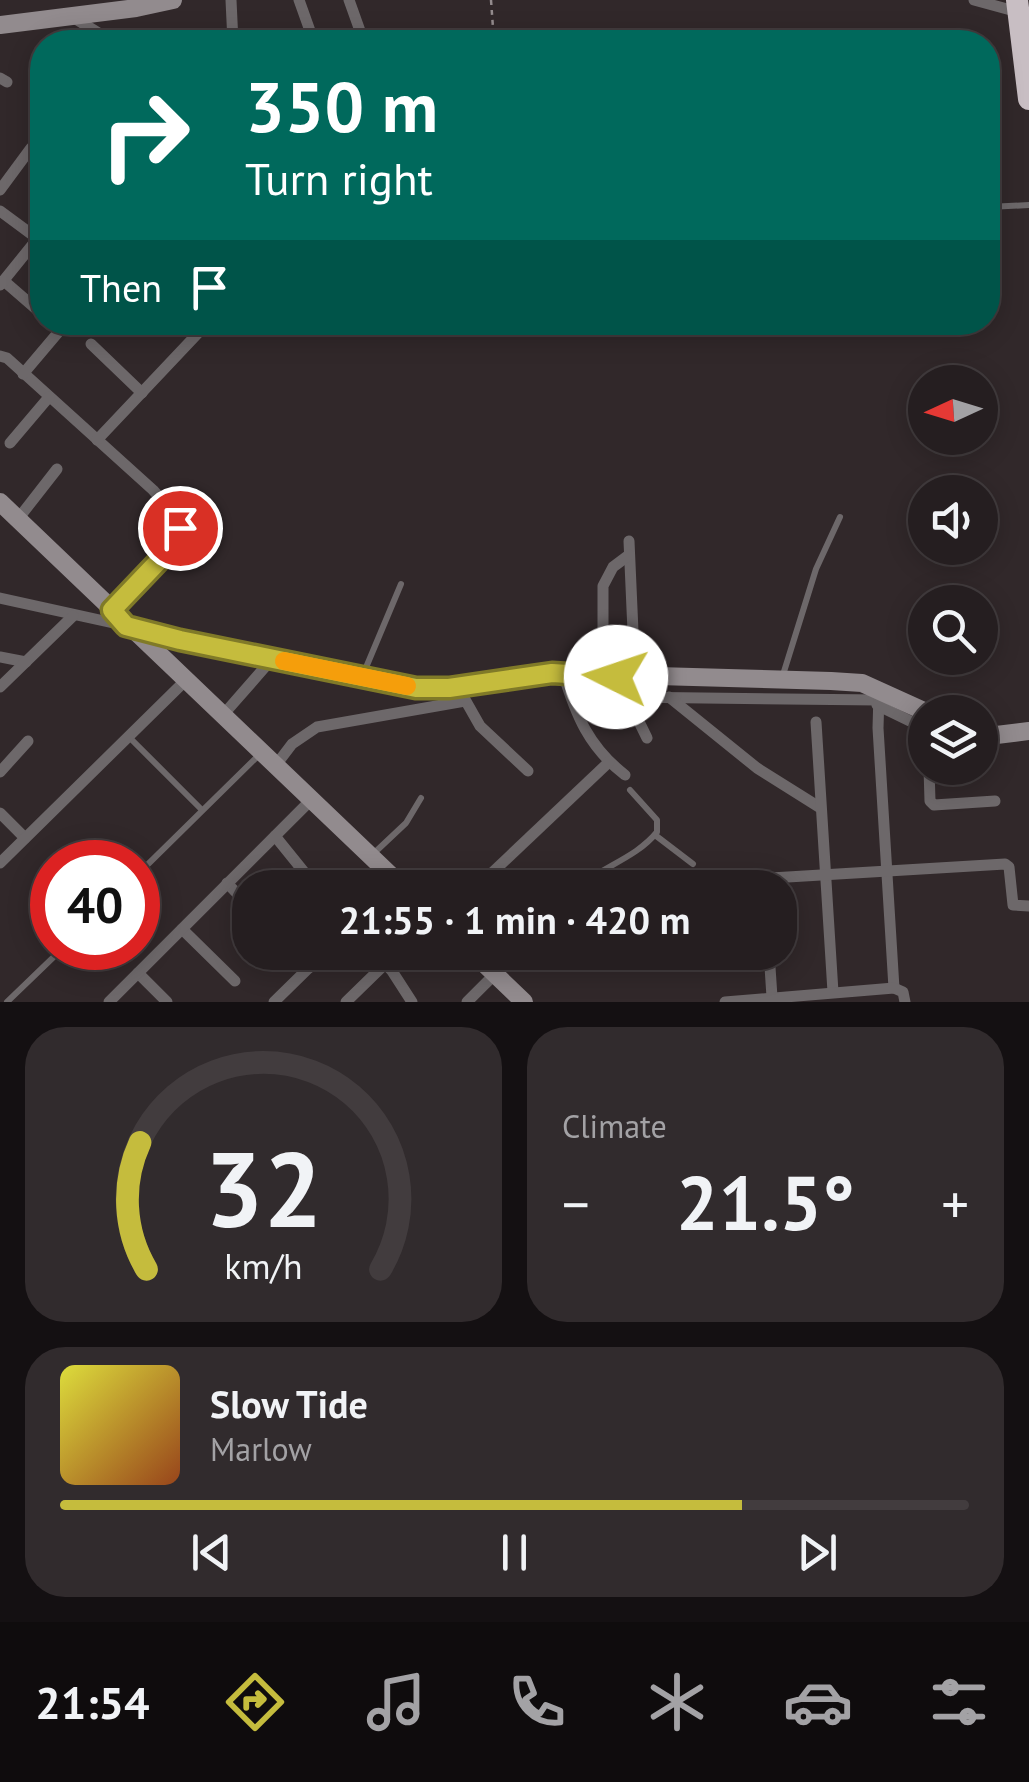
<!DOCTYPE html>
<meta charset="utf-8">
<style>
:root{--surface:#251e20;--page:#312b2d;--text:#f1f3f6;--muted:#a3a2a5;--line:#423c3e;--accent:#c5bc3d}
body{margin:0;font-family:"PT Sans",sans-serif;background:var(--page);color:var(--text);height:100vh;display:flex;flex-direction:column;font-size:38px;white-space:nowrap}
*{box-sizing:border-box;margin:0}
p{font-size:32px;color:var(--muted)}
.icon{flex:none;width:55px;height:55px;fill:none;stroke:currentColor;stroke-width:2;stroke-linecap:round;stroke-linejoin:round}
.map{position:relative;height:1002px;overflow:hidden}
.details{display:flex;flex-direction:column;gap:25px;padding:25px;background:#141012;flex:1}
.details>*{flex:none}
.top-card{position:absolute;left:30px;top:30px;width:970px;height:305px;border-radius:40px;box-shadow:0 5px 25px #0003,0 0 0 2px var(--line);background:#00695c;color:#fff;overflow:hidden}
.needle{width:65px;rotate:266deg}
.fabs{position:absolute;left:908px;top:365px;display:grid;gap:20px}
.fabs a{display:grid;place-items:center;width:90px;height:90px;border-radius:50%;background:var(--surface);box-shadow:0 5px 25px #0003,0 0 0 2px var(--line);font-size:50px}
.speed{position:absolute;left:30px;top:840px;display:flex;gap:20px;font-size:50px;font-weight:700;text-align:center}
.speed>*{display:grid;place-content:center;width:130px;height:130px;border-radius:50%;background:var(--surface);box-shadow:0 5px 25px #0003,0 0 0 2px var(--line);line-height:1}
.speed .limit{border:15px solid #d22;background:#fff;color:#111}
.pin{position:absolute;display:grid;place-items:center;width:85px;height:85px;color:#fff;margin:-42px;border:5px solid #fff;border-radius:50%;box-shadow:0 2px 10px #0007}
.me{position:absolute;width:110px;margin:-55px;rotate:274deg;stroke-linejoin:round;filter:drop-shadow(0 0 8px #0008)}
.turn{display:flex;align-items:center;gap:35px;height:210px;padding:0 50px;font-size:45px}
.turn .icon{width:130px;height:130px;stroke-width:2.5}
.turn b{display:block;font-size:70px;line-height:85px}
.then{display:flex;align-items:center;height:95px;padding:0 50px;background:#0003;gap:20px;font-size:38px}
.big{font-size:75px;font-weight:700;line-height:1.1}
.details .widget{flex:1;display:flex;flex-direction:column;justify-content:center;gap:15px;min-width:0;padding:0 35px;border-radius:40px;background:var(--page)}
.details .dial{align-items:center;gap:0}
.dial svg{height:260px;overflow:visible;fill:none;stroke:var(--line);stroke-width:7;stroke-linecap:round;text-anchor:middle}
.dial text{fill:var(--text);stroke:none}
.song{display:flex;align-items:center;gap:30px}
.cover{width:120px;height:120px;border-radius:15px;background:linear-gradient(135deg,hsl(60 70% 55%),hsl(20 70% 35%))}
.played{height:10px;border-radius:5px;background:linear-gradient(90deg,var(--accent) 75%,var(--line) 75%)}
.keys{display:flex;justify-content:space-around;direction:ltr}
.heat{display:flex;justify-content:space-between;align-items:center;font-size:55px;direction:ltr}
.details .tiles{flex:1;display:grid;gap:25px;grid-template-columns:1fr 1fr}
.widget:last-child{grid-column:span 2}
.trip{position:absolute;left:232px;top:870px;width:565px;height:100px;border-radius:40px;background:var(--surface);box-shadow:0 5px 25px #0003,0 0 0 2px var(--line);font-weight:700;line-height:100px;text-align:center}
.dock{display:flex;height:160px;justify-content:space-around;align-items:center;background:#0f0c0d;color:var(--muted)}
.dock .icon{width:70px;height:70px}
.dock .on{color:var(--accent)}
.dock b{font-size:45px;color:var(--text)}
.map>svg:first-child{display:block}
.lines{fill:none;stroke-linecap:round;stroke-linejoin:round}
.path{stroke:#938b8d;stroke-width:2.5;stroke-dasharray:5 5;stroke-linecap:butt}
.lane{stroke:#6d686a;stroke-width:6}
.street{stroke:#6d686a;stroke-width:11}
.secondary{stroke:#928b8e;stroke-width:18}
.highway{stroke:#c8bec3;stroke-width:22}
.route-casing{stroke:#807a28;stroke-width:25}
.route{stroke:#c5bc3d;stroke-width:18}
.slow{stroke:#f59e0b;stroke-width:18}
</style>
<div class="map">
<svg width="1029" height="1002" viewBox="0 0 1029 1002">
<rect width="100%" height="100%" fill="#31282a"/>
<g class="lines">
<path class="path" d="M491,0l3,42"/>
<g class="lane">
<path d="M988,207l41,-2"/>
<path d="M362,677l39,-93"/>
<path d="M782,678l34,-109 24,-52"/>
<path d="M129,737l73,73"/>
<path d="M655,835l38,29"/>
<path d="M372,855l34,-32 15,-25"/>
<path d="M138,874l124,-122"/>
<path d="M577,888c26,-22 59,-30 80,-56v-12l-27,-30"/>
<path d="M491,968l16,-16"/>
<path d="M7,1002l56,-54"/>
</g>
<g class="street">
<path d="M231,0l2,42"/>
<path d="M299,0l15,42"/>
<path d="M349,0l15,42"/>
<path d="M974,0l44,12"/>
<path d="M71,16l42,26"/>
<path d="M0,78l7,4"/>
<path d="M0,190l31,-42"/>
<path d="M0,211l38,28"/>
<path d="M4,281l38,33"/>
<path d="M0,285l42,-52"/>
<path d="M91,344l51,49"/>
<path d="M0,356l7,2 146,132 26,29 1,9 -8,19 -60,63"/>
<path d="M23,374l44,-52"/>
<path d="M97,440l103,-109"/>
<path d="M10,443l39,-46"/>
<path d="M18,519l39,-50"/>
<path d="M629,541l6,136"/>
<path d="M0,598l127,28"/>
<path d="M602,634l31,-3"/>
<path d="M0,657l26,5"/>
<path d="M563,673c13,43 26,74 62,102"/>
<path d="M578,675l17,14 27,8 256,3"/>
<path d="M603,675v-89l10,-19 16,-12"/>
<path d="M0,687l73,-71"/>
<path d="M879,694l-1,34 16,260"/>
<path d="M463,696l17,30 48,45"/>
<path d="M627,697l20,41"/>
<path d="M669,697l88,71 62,39"/>
<path d="M877,705l35,17 13,14"/>
<path d="M223,715l49,-56"/>
<path d="M816,722l17,270"/>
<path d="M276,765l16,-21 25,-17 148,-26"/>
<path d="M929,768l1,33 4,4 61,-4"/>
<path d="M0,772l28,-31"/>
<path d="M0,813l25,25"/>
<path d="M275,836l42,52"/>
<path d="M0,863l186,-183"/>
<path d="M227,883l23,24"/>
<path d="M476,888l133,-126"/>
<path d="M764,888l7,-10 234,-14 4,3 4,38 16,1"/>
<path d="M182,929l53,52"/>
<path d="M294,952l15,16"/>
<path d="M374,952l18,19 20,31"/>
<path d="M769,952l3,45"/>
<path d="M138,973l29,29"/>
<path d="M109,1002l203,-203"/>
<path d="M274,1002l51,-50"/>
<path d="M346,1002l39,-38"/>
<path d="M467,1002l28,-28"/>
<path d="M725,1002l169,-14 9,4 2,10"/>
</g>
<g class="secondary">
<path d="M0,25l136,-17 37,-8"/>
<path d="M0,502l404,386"/>
<path d="M127,626l54,14 235,48h33l102,-15 280,8 31,2 64,29"/>
<path d="M980,737l49,-6"/>
<path d="M472,952l52,50"/>
</g>
<path class="highway" d="M1017,0l12,99"/>
</g>
<g class="lines">
<g class="route-casing">
<path id="route" d="M180,528l-8,19 -60,63 14,16 54,14 236,48h33l103,-15 64,4"/>
</g>
<use href="#route" class="route"/>
<path class="slow" d="M284,661l123,25"/>
</g>
</svg>
<div class="fabs">
<a><svg class="needle" viewBox="-14 -14 28 28"><path d="M0-13l5 13h-10z" fill="#e53935"/><path d="M0 13l5-13h-10z" fill="#a3a2a5"/></svg></a>
<a><svg class="icon" aria-label="sound" viewBox="0 0 24 24"><path d="M4 9h4l5-4v14l-5-4H4zM17 9q2 3 0 6"/></svg></a>
<a><svg class="icon" aria-label="search" viewBox="0 0 24 24"><circle cx="10" cy="10" r="6"/><path d="M15 15l6 6"/></svg></a>
<a><svg class="icon" aria-label="layers" viewBox="0 0 24 24"><path d="M12 4l9 5-9 5-9-5zM3 14l9 5 9-5"/></svg></a>
</div>
<div class="speed"><div class="limit">40</div></div>
<div class="pin" style="left:180px;top:528px;background:#d93025"><svg class="icon" aria-label="arrive" viewBox="0 0 24 24"><path d="M6 21V4h12l-3 4 3 4H6"/></svg></div>
<svg class="me" style="left:616px;top:677px" viewBox="-20 -20 40 40"><circle r="19" fill="#fff"/><path d="M0-13L10 11 0 6-10 11z" fill="#c5bc3d"/></svg>
<div class="trip">21:55 · 1 min · 420 m</div>
<div class="top-card">
<div class="turn"><svg class="icon" aria-label="right" viewBox="0 0 24 24"><path d="M7 20v-9h11M14 6l5 5-5 5"/></svg><div><b>350 m</b>Turn right</div></div>
<div class="then">Then<svg class="icon" aria-label="arrive" viewBox="0 0 24 24"><path d="M6 21V4h12l-3 4 3 4H6"/></svg></div>
</div>
</div>
<section class="details">
<div class="tiles">
<div class="widget dial"><svg viewBox="0 0 100 80">
<path d="M14 69A42 42 0 1 1 86 69"/>
<path d="M14 69A42 42 0 0 1 12 30" stroke="#c5bc3d"/>
<text x="50" y="56" font-size="32" font-weight="700">32</text>
<text x="50" y="72" font-size="11">km/h</text>
</svg></div>
<div class="widget"><p>Climate</p>
<div class="heat"><a>−</a><b class="big">21.5°</b><a>+</a></div>
</div>
<div class="widget">
<div class="song"><i class="cover"></i><div><b>Slow Tide</b><p>Marlow</p></div></div>
<div class="played"></div>
<div class="keys"><svg class="icon" aria-label="previous" viewBox="0 0 24 24"><path d="M18 5L8 12l10 7zM5 5v14"/></svg><svg class="icon" aria-label="pause" viewBox="0 0 24 24"><path d="M8 5v14M16 5v14"/></svg><svg class="icon" aria-label="next" viewBox="0 0 24 24"><path d="M6 5l10 7-10 7zM19 5v14"/></svg></div>
</div>
</div>
</section>
<nav class="dock">
<b>21:54</b>
<svg class="icon on" aria-label="directions" viewBox="0 0 24 24"><path d="M12 3l9 9-9 9-9-9zM9 14v-3h6M13 9l2 2-2 2"/></svg>
<svg class="icon" aria-label="music" viewBox="0 0 24 24"><path d="M9 18V5l10-2v13"/><circle cx="6" cy="18" r="3"/><circle cx="16" cy="16" r="3"/></svg>
<svg class="icon" aria-label="phone" viewBox="0 0 24 24"><path d="M5 4h4l2 5-3 2q2 4 5 5l2-3 5 2v4C11 20 4 13 5 4z"/></svg>
<svg class="icon" aria-label="climate" viewBox="0 0 24 24"><path d="M12 3v18M4 7l16 10M4 17L20 7"/></svg>
<svg class="icon" aria-label="car" viewBox="0 0 24 24"><path d="M5 17H2v-5l4-1 3-4h7l3 4 3 1v5h-3M9 17h6M6 11h13"/><circle cx="7" cy="17" r="2"/><circle cx="17" cy="17" r="2"/></svg>
<svg class="icon" aria-label="filters" viewBox="0 0 24 24"><path d="M4 7h16M4 17h16"/><circle cx="9" cy="7" r="2"/><circle cx="15" cy="17" r="2"/></svg>
</nav>
